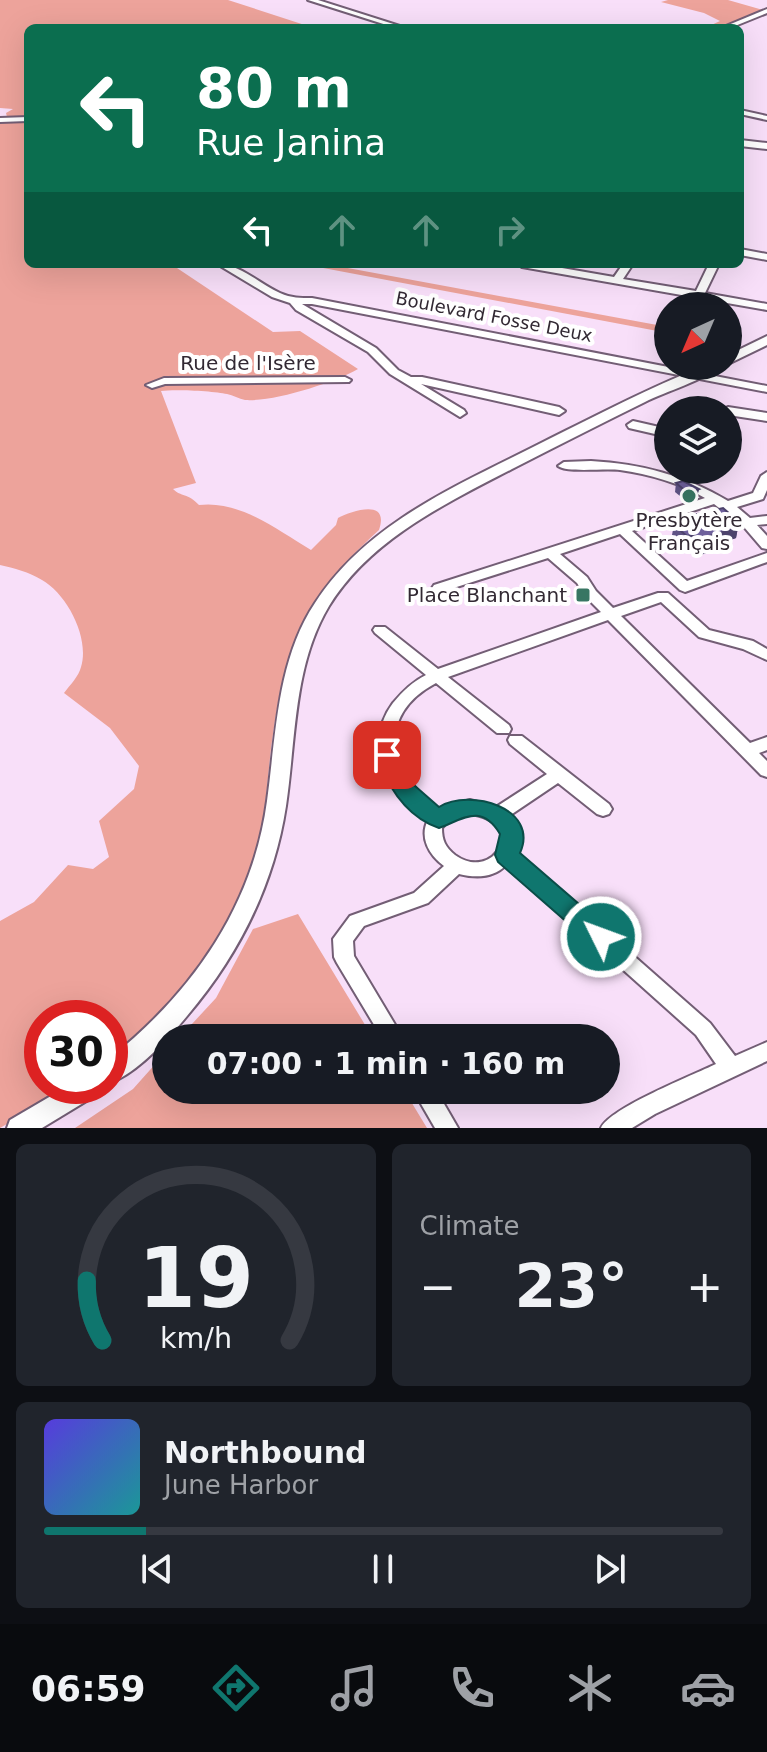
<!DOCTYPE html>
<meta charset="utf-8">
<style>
:root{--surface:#171b24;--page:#20242c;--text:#f1f3f6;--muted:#9ea1a6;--line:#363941;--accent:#0f766e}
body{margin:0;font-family:"DejaVu Sans",sans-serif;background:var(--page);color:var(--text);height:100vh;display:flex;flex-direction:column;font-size:30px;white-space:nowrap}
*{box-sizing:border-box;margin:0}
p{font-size:26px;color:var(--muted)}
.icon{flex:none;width:44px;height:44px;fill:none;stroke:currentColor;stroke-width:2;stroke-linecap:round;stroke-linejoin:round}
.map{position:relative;height:1128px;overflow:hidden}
.panel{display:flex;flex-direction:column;gap:16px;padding:16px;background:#0d0f14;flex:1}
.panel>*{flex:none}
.hud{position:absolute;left:24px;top:24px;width:720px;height:244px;border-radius:12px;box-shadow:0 8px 32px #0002;background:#0b6e4f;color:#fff;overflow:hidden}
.needle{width:52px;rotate:224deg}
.tools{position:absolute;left:654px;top:292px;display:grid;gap:16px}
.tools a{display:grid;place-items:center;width:88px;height:88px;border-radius:50%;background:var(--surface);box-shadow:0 8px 32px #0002;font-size:40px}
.speed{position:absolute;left:24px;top:1000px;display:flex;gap:16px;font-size:40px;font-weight:700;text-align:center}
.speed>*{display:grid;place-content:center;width:104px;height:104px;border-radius:50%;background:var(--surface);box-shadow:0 8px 32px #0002;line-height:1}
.speed .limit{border:12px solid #d22;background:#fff;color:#111}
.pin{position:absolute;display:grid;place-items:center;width:68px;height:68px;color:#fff;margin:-34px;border-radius:16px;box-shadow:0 4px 12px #0006}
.me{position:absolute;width:88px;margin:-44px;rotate:312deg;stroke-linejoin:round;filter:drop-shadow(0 0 6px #0008)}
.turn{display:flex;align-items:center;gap:28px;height:168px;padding:0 40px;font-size:36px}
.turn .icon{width:104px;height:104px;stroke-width:2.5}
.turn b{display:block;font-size:56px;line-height:68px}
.lanes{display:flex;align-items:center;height:76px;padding:0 40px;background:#0003;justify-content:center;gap:40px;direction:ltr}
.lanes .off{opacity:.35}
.big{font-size:60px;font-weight:800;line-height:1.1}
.panel .widget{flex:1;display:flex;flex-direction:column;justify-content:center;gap:12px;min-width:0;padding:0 28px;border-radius:12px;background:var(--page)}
.panel .dial{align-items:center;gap:0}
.dial svg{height:208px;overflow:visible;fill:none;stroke:var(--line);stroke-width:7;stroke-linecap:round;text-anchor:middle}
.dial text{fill:var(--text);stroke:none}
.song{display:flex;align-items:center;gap:24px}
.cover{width:96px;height:96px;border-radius:12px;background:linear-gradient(135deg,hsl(250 70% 55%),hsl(180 70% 35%))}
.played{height:8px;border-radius:4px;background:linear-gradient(90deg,var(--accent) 15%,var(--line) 15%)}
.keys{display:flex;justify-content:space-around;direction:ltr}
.heat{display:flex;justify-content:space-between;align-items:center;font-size:44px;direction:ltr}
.panel .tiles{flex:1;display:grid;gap:16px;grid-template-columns:1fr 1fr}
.widget:last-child{grid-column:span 2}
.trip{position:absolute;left:152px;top:1024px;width:468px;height:80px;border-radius:40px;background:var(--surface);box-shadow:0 8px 32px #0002;font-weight:800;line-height:80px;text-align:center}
.tabs{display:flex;height:128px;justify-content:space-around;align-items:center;background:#090b0e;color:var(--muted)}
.tabs .icon{width:56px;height:56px}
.tabs .current{color:var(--accent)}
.tabs b{font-size:36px;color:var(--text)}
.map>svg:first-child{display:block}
.green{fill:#eda39b}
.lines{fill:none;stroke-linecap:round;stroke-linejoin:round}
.minor-casing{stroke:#735e75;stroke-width:4}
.major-casing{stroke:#735e75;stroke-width:4}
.minor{fill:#fff;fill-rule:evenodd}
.major{fill:#fff;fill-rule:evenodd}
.wall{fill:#5f5385}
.shaded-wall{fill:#4d436c}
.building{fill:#6e609b;stroke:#4d436c;stroke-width:2}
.route{fill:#0f766e;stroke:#0a4d48;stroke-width:2}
.poi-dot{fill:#387663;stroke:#fff;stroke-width:3}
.labels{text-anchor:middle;stroke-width:8;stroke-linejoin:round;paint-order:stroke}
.far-street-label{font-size:18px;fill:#322933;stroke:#fff}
.street-label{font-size:20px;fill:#322933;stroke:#fff}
.poi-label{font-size:20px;fill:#322933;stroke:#fff}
</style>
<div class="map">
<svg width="767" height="1128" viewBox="0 0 767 1128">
<rect width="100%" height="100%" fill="#f8dff9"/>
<g class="green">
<path d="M0,0h228l86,28h-286v90l-21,-1 -1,-4 7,-4 -13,-1z"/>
<path d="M668,0h60l35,10 -44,18h-14l15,-7 -16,-8 -43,-11z"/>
<path d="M28,121v143h143l102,68 27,-1 58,38c-25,14 -84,33 -113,31 -6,-1 -12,-5 -18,-6 -13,-3 -53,-5 -66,-3l35,92 -23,6c8,8 15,4 26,16 41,-5 78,25 112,45l25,-25 2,-7c14,-7 52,-20 41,12 -83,76 -95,119 -109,228 -3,28 -5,58 -12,85 -19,63 -47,121 -93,168 -17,18 -37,33 -55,48v-41h-68v68h31l-73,42v-207l34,-19 34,-37 25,4 16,-12 -10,-36 35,-32 5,-23 -29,-38 -46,-35c6,-8 15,-17 17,-26 9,-29 -14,-73 -39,-87 -13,-8 -28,-12 -42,-15v-443z"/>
<path d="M302,264h24l342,63v6z"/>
<path d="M298,914l75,124h-194l37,-40 37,-69z"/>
<path d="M166,1052v38h238l23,38h-352l58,-39z"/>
</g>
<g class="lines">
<g class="minor-casing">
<g id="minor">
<path d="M308,0h10l88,28h-10z"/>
<path d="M767,9v4l-37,15h-9z"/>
<path d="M740,110l27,6v4l-27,-6z"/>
<path d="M28,117v4l-28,1v-4z"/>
<path d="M740,140l27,3v6l-27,-3z"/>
<path d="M740,249l27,5v6l-27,-5z"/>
<path d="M217,264c24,0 42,20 63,29 11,5 21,5 32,5l455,88v6l-455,-88h-10l74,44 22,22 13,7h11l137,30 6,4 -6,4 -138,-31 43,26 2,3 -6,4 -70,-43 -22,-22 -72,-42 -6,-7 -18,-6z"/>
<path d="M517,264h22l75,13 9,-13h10l-10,15 73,12 13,-27h10l-14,29 62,11v6l-245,-43z"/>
<path d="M345,377l6,3 -2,2 -184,2 -13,4 -6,-3 18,-7z"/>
<path d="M728,407l39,6v8l-39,-6v-5h-5z"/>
<path d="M633,421l35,8v8l-39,-9 -2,-3z"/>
<path d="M591,461c50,3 94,14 137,40l25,-8 8,-17 6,-4v18l-4,9 -26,8 13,11 17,-2v8l-10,1 10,11v13l-5,-1 -18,-21 -30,-23 -82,27 55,50 80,-28v9l-82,30 -5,-2 -60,-56 -60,20 27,23 9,14 17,17 45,-15h10l41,37 44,11 14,8v11l-24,-11 -44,-12 -38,-35 -40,14 129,127 17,-6v13l-8,3 8,8v16l-6,-2 -153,-155 -160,57 61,48 2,4 -2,4h-12l-61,-50c-62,33 -46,90 2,126l32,-9 26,7 51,-33 -37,-30 -2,-4 2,-4h12l87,68 3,5 -3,5 -6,2 -6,-2 -39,-31 -49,33c9,11 15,24 8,37l193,170 25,33 32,-14v19l-112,53 -23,14h-31c9,-20 92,-53 115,-64l-20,-29 -190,-170c-12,13 -31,13 -47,9l-31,29 -64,23 -11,15 1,15 49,82h-21l-45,-75 -3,-6 -1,-18 17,-23 64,-23 30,-27c-15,-11 -25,-29 -16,-46 -36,-27 -67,-74 -35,-117 10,-12 19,-21 33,-28l-51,-42 -2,-3 2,-3h10l53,42 163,-57 -15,-15 -9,-14 -29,-25 -104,33h-10l-2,-3 2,-3 271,-87c-25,-15 -56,-24 -85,-28 -16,-2 -52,3 -62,-4l6,-4zM470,814c59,8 24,69 -15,41 -10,-8 -13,-15 -13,-27l8,-9z"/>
<path d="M413,1090h23l22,38h-23z"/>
</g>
</g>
<g class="major-casing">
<g id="major">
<path d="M767,336v9l-39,19v-9z"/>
<path d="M704,366h17c-15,13 -56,26 -76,36 -43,21 -86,43 -129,65 -69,36 -145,71 -187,139 -36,60 -33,133 -43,200 -12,79 -48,150 -99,210 -18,22 -50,57 -77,67v-25c82,-65 143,-152 157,-257 9,-66 10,-141 48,-198 53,-82 146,-119 230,-162 52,-26 104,-53 159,-75z"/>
<path d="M68,1086h34l-4,8 -56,34h-35l3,-8z"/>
</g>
</g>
<use href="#minor" class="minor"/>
<use href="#major" class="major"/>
</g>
<g class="wall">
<path d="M676,483l23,6 -2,8 -11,4 -11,-9z"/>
<path d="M675,519l64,3 -3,16 -11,4 -2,6 -26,8 -8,-5 -5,2 -11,-10 1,-6 -2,-2z"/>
</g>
<g class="shaded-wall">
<path d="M699,489l-2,8 -11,4 2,-8z"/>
<path d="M739,522l-3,16 -11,4 -2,6 -26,8 3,-17z"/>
<path d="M692,535l-3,16 -5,2 3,-17z"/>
</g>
<g class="building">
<path d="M683,481l16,8 -11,4 -12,-10z"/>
<path d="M723,508l16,14 -11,4 -2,5 -26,8 -8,-4 -5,1 -11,-9 4,-2 -5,-6z"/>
</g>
<path class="route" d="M387,747l8,2 12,30 32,28c31,-19 101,1 81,46l89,77 4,7 -4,7 -8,3 -9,-3 -94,-82 -3,-7 5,-21c-19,-32 -38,-14 -61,-6 -33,-11 -52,-43 -63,-73l3,-6z"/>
<g class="poi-dot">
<circle cx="689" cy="496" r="8"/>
<rect x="575" y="587" width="16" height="16" rx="4"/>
</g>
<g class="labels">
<g class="far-street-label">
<text transform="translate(494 317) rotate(11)" y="6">Boulevard Fosse Deux</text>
</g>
<g class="street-label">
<text x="248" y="370">Rue de l'Isère</text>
</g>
<g class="poi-label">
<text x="689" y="527">Presbytère<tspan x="689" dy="23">Français</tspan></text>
<text x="567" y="602" text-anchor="end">Place Blanchant</text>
</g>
</g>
</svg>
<div class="tools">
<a><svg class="needle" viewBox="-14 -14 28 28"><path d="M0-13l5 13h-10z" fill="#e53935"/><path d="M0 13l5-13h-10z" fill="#9ea1a6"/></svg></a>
<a><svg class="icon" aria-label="layers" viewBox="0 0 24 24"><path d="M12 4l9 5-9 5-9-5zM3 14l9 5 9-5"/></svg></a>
</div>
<div class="speed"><div class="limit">30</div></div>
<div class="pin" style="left:387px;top:755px;background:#d93025"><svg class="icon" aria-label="arrive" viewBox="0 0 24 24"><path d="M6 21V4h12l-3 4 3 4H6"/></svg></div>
<svg class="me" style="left:601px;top:937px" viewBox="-20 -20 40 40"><circle r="17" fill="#0f766e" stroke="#fff" stroke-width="3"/><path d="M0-11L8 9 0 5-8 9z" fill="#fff"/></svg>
<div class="trip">07:00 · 1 min · 160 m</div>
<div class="hud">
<div class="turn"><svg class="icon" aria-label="left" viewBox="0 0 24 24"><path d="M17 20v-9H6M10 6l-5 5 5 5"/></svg><div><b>80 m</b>Rue Janina</div></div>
<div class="lanes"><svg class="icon" aria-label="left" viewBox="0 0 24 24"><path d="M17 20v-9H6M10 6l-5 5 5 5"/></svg><svg class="icon off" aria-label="ahead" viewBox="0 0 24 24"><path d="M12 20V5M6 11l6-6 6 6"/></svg><svg class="icon off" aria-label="ahead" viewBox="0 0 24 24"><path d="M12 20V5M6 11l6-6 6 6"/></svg><svg class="icon off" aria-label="right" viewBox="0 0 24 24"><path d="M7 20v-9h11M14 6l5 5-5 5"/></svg></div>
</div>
</div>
<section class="panel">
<div class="tiles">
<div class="widget dial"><svg viewBox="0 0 100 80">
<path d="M14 69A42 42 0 1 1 86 69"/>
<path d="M14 69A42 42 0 0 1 8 46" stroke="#0f766e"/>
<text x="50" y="56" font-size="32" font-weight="700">19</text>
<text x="50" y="72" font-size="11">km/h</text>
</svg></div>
<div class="widget"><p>Climate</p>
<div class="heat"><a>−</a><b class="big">23°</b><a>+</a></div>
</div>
<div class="widget">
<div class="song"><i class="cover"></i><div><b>Northbound</b><p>June Harbor</p></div></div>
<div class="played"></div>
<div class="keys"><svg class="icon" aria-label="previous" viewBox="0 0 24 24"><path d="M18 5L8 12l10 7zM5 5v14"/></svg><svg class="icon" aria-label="pause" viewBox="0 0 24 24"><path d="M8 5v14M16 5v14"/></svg><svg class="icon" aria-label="next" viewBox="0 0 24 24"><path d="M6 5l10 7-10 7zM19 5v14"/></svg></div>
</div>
</div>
</section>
<nav class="tabs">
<b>06:59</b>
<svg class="icon current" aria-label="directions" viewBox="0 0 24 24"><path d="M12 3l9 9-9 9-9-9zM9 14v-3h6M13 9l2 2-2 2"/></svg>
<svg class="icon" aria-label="music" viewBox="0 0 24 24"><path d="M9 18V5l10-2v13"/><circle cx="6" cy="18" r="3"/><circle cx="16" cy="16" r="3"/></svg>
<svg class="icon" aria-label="phone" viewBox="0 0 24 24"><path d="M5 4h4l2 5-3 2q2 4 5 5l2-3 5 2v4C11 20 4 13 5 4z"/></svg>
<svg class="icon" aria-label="climate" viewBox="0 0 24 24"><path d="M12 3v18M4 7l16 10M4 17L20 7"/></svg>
<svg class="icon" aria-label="car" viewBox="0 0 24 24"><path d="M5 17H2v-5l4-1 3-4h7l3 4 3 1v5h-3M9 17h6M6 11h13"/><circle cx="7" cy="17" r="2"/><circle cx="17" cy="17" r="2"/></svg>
</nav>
